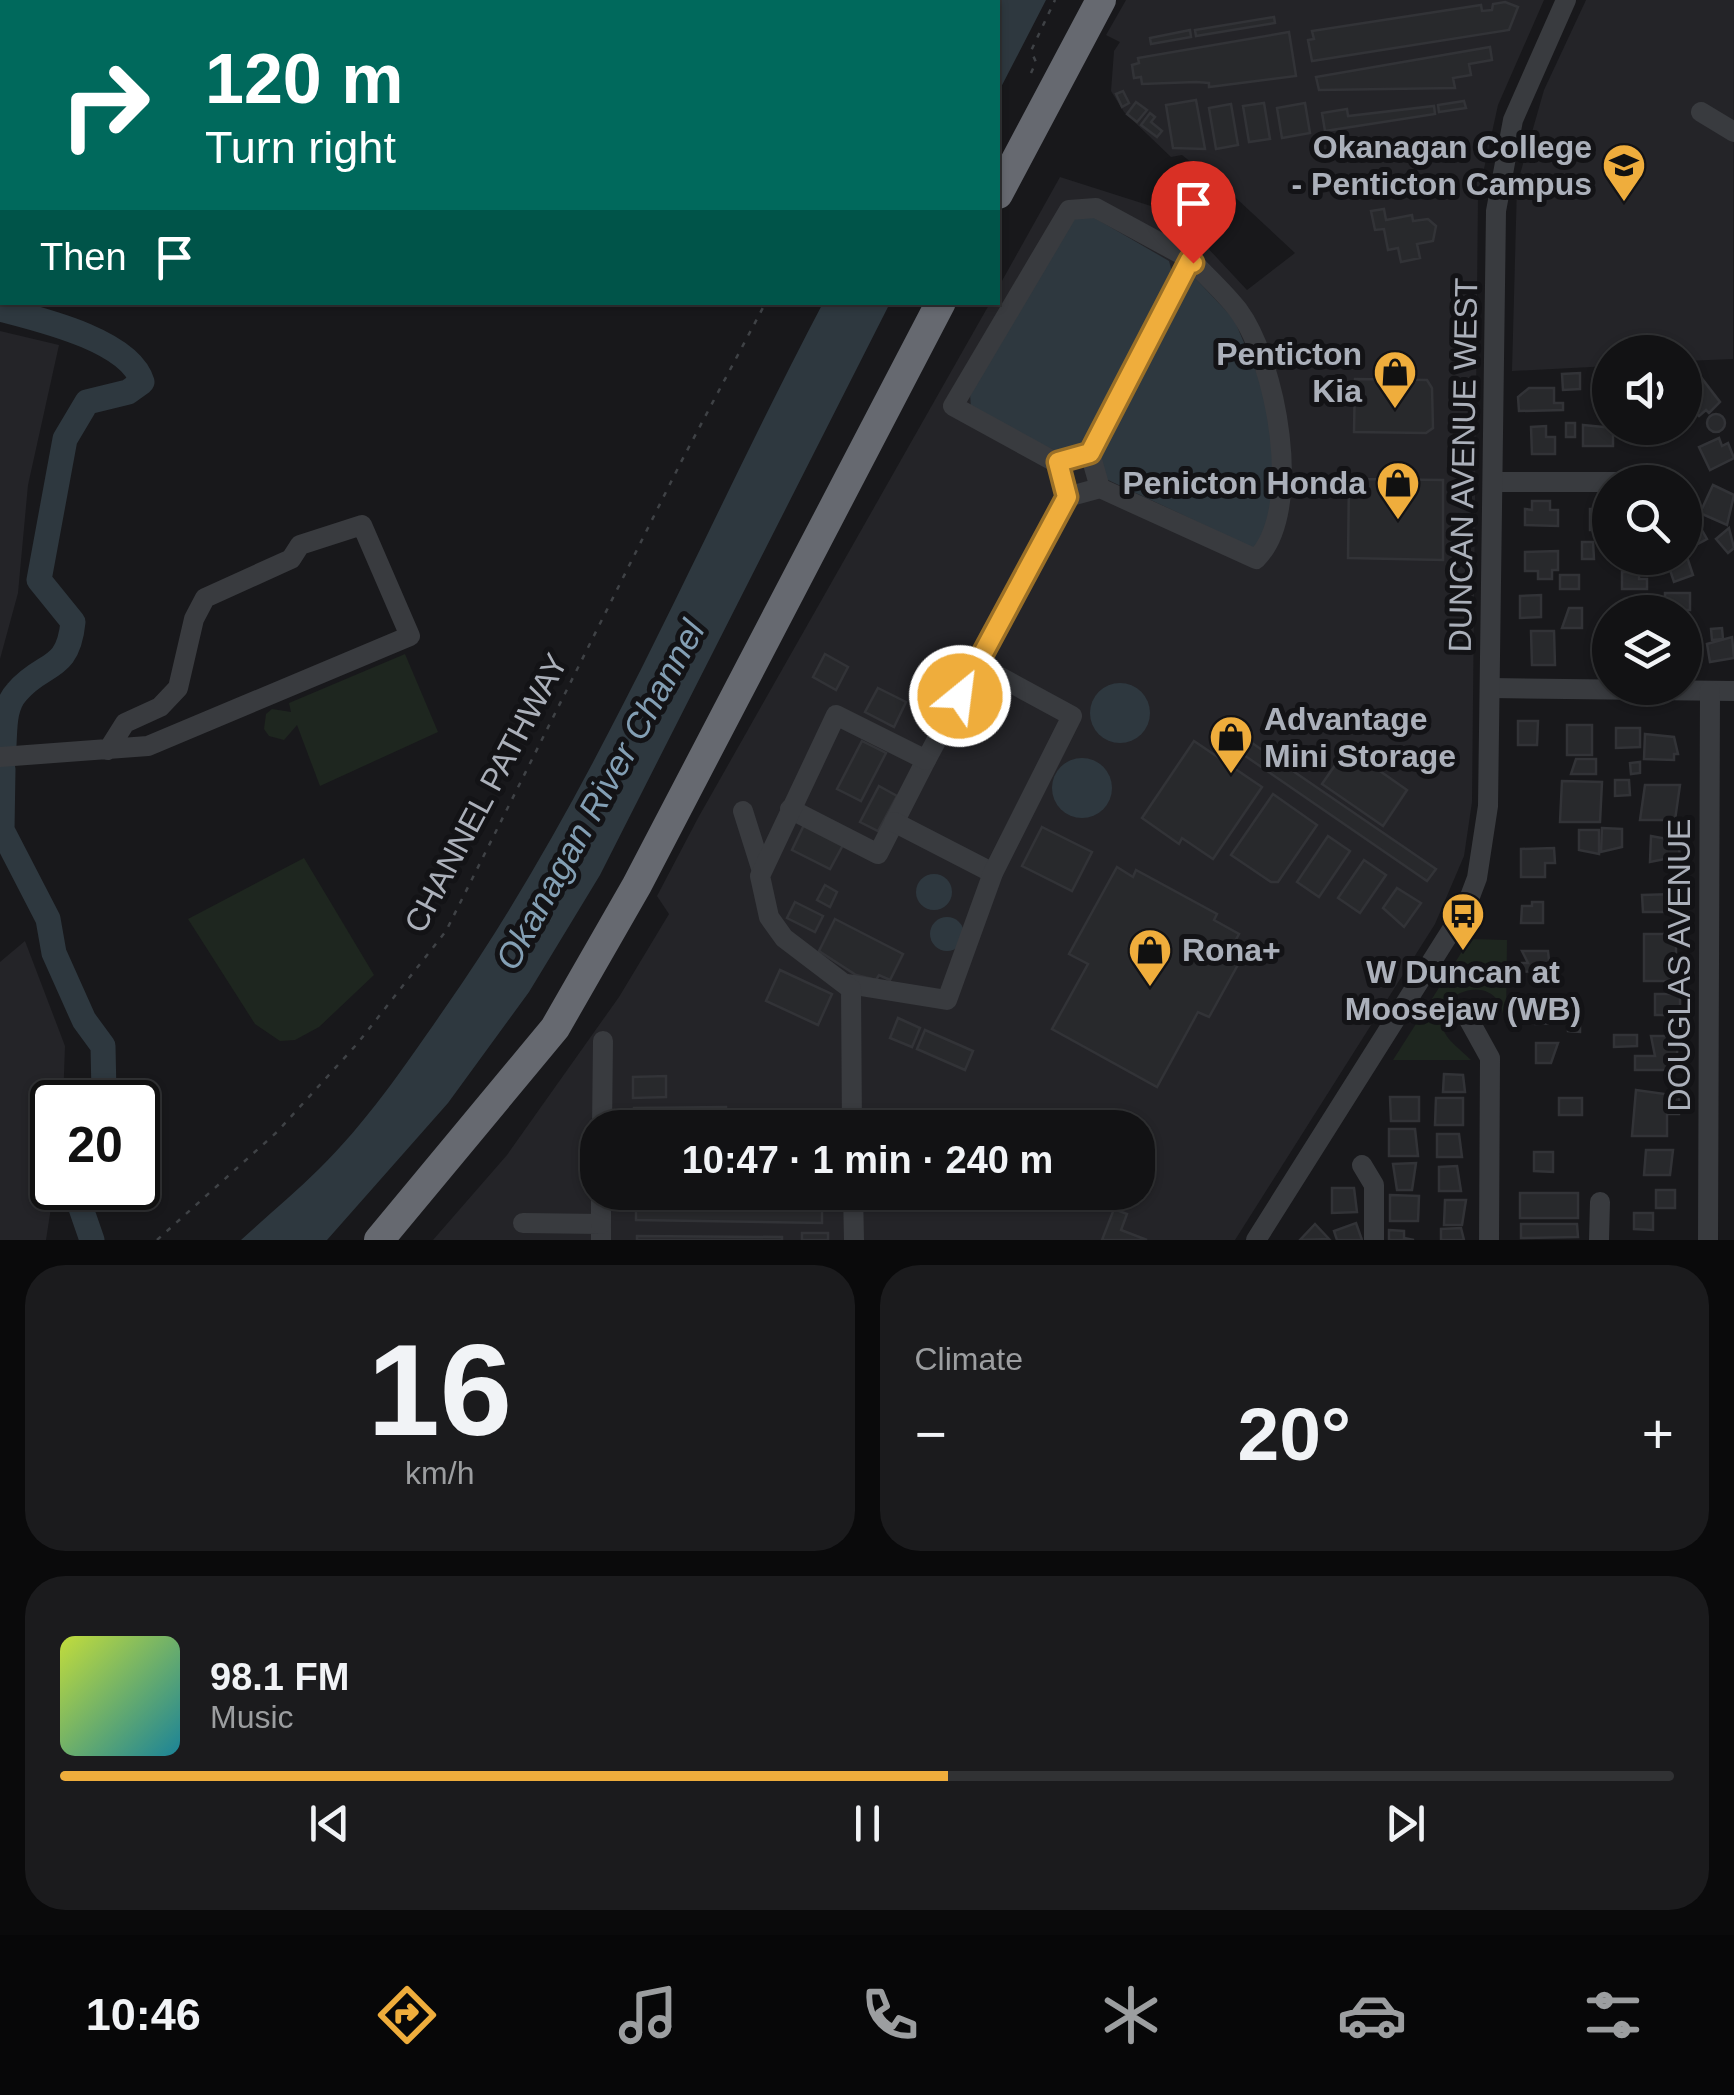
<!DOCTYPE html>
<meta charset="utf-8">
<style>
:root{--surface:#121214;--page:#1b1b1d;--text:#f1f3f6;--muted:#9c9ea0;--line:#313234;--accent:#efad3c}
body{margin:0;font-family:Arial,sans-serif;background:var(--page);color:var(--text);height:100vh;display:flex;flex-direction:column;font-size:38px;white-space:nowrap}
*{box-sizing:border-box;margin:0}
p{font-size:32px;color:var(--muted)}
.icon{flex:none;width:55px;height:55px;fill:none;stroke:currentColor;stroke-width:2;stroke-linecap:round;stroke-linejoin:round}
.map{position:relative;height:1240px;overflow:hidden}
.details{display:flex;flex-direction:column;gap:25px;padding:25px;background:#0a0a0b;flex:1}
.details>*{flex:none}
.banner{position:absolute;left:0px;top:0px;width:1000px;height:305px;box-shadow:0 2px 8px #0004,0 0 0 2px var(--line);background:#00695c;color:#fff;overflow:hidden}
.controls{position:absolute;left:1592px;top:335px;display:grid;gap:20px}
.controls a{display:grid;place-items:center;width:110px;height:110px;border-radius:50%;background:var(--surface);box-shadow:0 2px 8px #0004,0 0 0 2px var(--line);font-size:50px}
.speed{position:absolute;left:30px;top:1080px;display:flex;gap:20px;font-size:50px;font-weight:700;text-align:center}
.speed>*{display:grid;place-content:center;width:130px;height:130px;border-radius:50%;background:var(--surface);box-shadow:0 2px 8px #0004,0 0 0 2px var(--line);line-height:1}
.speed .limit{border:5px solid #111;border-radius:15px;background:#fff;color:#111}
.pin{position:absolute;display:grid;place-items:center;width:85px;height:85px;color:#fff;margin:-102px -42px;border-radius:50% 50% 50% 0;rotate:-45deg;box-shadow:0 0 10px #0007}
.pin .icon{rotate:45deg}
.me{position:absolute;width:110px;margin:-55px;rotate:29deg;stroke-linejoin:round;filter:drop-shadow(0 0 8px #0008)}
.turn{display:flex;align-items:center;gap:35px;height:210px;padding:0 40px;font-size:45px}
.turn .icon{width:130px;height:130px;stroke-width:2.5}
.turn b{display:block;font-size:70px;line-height:85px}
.then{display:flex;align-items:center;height:95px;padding:0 40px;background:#0003;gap:20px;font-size:38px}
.big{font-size:75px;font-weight:600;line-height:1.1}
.details .tile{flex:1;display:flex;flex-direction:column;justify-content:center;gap:15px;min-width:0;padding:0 35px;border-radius:40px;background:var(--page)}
.details .dial{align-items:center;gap:0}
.dial b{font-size:130px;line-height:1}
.song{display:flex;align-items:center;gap:30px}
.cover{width:120px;height:120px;border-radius:15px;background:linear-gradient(135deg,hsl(70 70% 55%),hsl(190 70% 35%))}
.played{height:10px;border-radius:5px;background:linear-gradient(90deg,var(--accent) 55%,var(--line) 55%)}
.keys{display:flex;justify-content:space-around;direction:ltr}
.heat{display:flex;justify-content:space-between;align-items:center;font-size:55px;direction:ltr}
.details .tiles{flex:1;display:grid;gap:25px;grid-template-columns:1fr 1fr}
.tile:last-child{grid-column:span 2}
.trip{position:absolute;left:580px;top:1110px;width:575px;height:100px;border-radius:40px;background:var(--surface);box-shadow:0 2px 8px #0004,0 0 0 2px var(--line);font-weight:600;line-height:100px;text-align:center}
.menu{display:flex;height:160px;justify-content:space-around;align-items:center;background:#070708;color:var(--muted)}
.menu .icon{width:70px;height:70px}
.menu .active{color:var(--accent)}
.menu b{font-size:45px;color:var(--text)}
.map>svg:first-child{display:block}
.built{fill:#242428;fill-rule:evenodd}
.green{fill:#1e261f}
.water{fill:#2e383f}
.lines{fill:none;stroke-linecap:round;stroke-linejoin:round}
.river{stroke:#2e383f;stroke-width:25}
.building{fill:#28292c;stroke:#323337;stroke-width:2.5}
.path{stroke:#3f4246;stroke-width:2.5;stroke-dasharray:5 8;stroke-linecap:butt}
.minor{stroke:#393b3f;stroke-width:20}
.highway{stroke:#666970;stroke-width:30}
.route-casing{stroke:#9b7027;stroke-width:25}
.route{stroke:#efad3c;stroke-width:18}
.labels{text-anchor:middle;stroke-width:10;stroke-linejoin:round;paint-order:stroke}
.poi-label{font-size:32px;font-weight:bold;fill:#abb0ba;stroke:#131316;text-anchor:end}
.street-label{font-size:32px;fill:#abb0ba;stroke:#131316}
.water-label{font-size:35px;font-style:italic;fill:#839fb4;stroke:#131316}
</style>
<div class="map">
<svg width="1734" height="1240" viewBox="0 0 1734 1240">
<rect width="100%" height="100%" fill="#18181b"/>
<g class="built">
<path d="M1126,0h418l-46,105 -20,91 -6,606 -8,54 -29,68 -200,316h-802l74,-85 112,-158 50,-83 -12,-18 41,-78 292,-515 8,-1v-14l62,-111 116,37 71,76 48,-37 -58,-54 -55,-44 -11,2 -47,-45 -13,-21 3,-40 6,-9 -14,-7zM598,1128h540v64h-540z"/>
<path d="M1586,0h148l-1,359 -48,2v-9h-75v14l-98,5 5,-186 27,-95z"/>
<path d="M0,331l59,14 -31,140 -10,108 -18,66z"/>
<path d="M25,941l40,105 -2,56h-11l2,86 -8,52h-46v-278z"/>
</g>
<g class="green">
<path d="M405,654l33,78 -118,54 -23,-61 -13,15 -15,-4 -5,-7 2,-15 6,-5 19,3 -2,-9z"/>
<path d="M304,858l70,117 -55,52 -24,13 -15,1 -25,-17 -67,-105z"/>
<path d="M1470,939l37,1 -1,85c-2,-4 -3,-16 -7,-23 -14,-20 -39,-13 -53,1 -14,29 7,39 25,57h-78z"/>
</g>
<g class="water">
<path d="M981,0h65l-48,93v-91z"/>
<path d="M1088,214l81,47 3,11 -88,175 -22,7 -91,-44 -1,-18 101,-172z"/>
<path d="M1187,278h8l39,41 29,69 13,71 -7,71 -16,18 -147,-69 -10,-21z"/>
<path d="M823,303h67l-290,572 -71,117 -81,111 -121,137h-86c26,-24 53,-46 78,-71 48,-47 88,-106 126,-161 153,-219 254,-470 378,-705z"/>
<circle cx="1120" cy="713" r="30"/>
<circle cx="1082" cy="788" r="30"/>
<circle cx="934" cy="892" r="18"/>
<circle cx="947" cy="934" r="17"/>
</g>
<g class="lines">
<g class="river">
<path d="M0,309c38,10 130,31 142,73l-14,10 -41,10 -22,37 -26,141 34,42c-5,51 -30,39 -56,70 -13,14 -12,35 -13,53"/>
<path d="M3,769l-1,61 46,89 6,34 30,67 19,26 1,48 -5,8"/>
<path d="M74,1188l18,52"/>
</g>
</g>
<g class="building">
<path d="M1505,2l13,5 -9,23 -197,31 -4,-21 6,-1 -2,-8 169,-26 1,6 10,-1 1,-6z"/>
<path d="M1274,17l1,6 -79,13 -1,-6z"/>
<path d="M1190,30l1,7 -40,7 -1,-6z"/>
<path d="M1289,32l7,44 -87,11v-4l-13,-1 -54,2 -1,-7 -7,1 -2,-13 7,-2 -1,-5z"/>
<path d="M1490,47l2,13 -23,4 2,11 -18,3 2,10 -136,2 -3,-13z"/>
<path d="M1123,91l6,12 -7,4 -6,-13z"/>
<path d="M1196,100l9,49 -32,-1 -7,-43z"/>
<path d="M1464,101l2,7 -27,4 -1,-7z"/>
<path d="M1136,102l11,8 -10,12 -10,-8z"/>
<path d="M1264,103l6,36 -21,3 -6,-36z"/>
<path d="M1305,103l5,30 -28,5 -5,-30z"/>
<path d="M1231,104l7,41 -22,4 -7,-41z"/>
<path d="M1434,106l1,8 -110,17 -3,-18 25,-4 1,7z"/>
<path d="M1150,113l5,4 -4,5 11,9 -5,6 -16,-12z"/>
<path d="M1384,209l2,11 26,-5 1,6 15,-2 8,7 -3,15 -16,3 3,14 -19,4 -3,-14 -10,2 -4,-21 -9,1 -4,-19z"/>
<path d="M1580,373v16l-17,1 -1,-16z"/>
<path d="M1689,376l6,5 5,-5 20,26 -11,11 -3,-3 -7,6 -14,-14v-22z"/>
<path d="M1355,379l72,1 5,8 1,40 -7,5 -72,-1z"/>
<path d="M1529,388h25v15h9v7l-44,1 -1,-14z"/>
<circle cx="1716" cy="423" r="9"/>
<rect x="1566" y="423" width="9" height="14"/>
<path d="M1583,425l30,3v18h-30z"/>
<path d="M1546,426v11h9v17h-23l-1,-27z"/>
<path d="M1627,428h30v7l-30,-4z"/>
<path d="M1719,438l3,8 6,-3 6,15 -24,12 -11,-23z"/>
<path d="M1349,479l94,1v80l-95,-2z"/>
<path d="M1713,485l21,10 -7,30 -27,-12z"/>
<path d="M1532,501h18v9h8v16l-33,-1v-16l7,1z"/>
<path d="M1590,509l20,1v20h-20z"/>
<path d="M1691,511l16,28 -13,7 -9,-9v-22z"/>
<path d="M1729,528l5,20 -6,5 -12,-14z"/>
<path d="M1582,542h11l1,17h-12z"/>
<path d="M1558,551v19h-6v9h-14v-8h-13v-19z"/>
<path d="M1686,554l7,21 -19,7 -7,-21z"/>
<path d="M1622,572h17v7h8v10h-25z"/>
<rect x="1560" y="575" width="19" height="14"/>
<rect x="1665" y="593" width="25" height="17"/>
<path d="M1541,595v22l-21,1v-22z"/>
<path d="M1569,608h13v20h-20z"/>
<path d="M1685,617h6l1,40h-7z"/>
<path d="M1722,628l1,11 -11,1 -1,-11z"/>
<path d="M1610,629v30h-12l-1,-29z"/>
<path d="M1531,631h23l1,34h-23z"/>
<path d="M1732,637l2,21 -24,4 -3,-18z"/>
<path d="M825,654l23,13 -12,23 -23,-13z"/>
<path d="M878,688l28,14 -12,25 -29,-15z"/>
<path d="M1518,721h20l-1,24h-19z"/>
<rect x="1567" y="725" width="25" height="30"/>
<path d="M1616,728h24v19l-24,1z"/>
<path d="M1233,730l203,139 -9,12 -202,-139z"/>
<path d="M1645,734l29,3 4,17h-4v6l-30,-1z"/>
<path d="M862,741l24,12 -25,48 -24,-12z"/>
<path d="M1194,741l68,46 -49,72 -31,-21 -3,6 -37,-26z"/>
<path d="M1347,748l60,42 -24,36 -61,-42z"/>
<path d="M1576,759h20v15h-25z"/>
<path d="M1640,762v11l-9,1 -1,-11z"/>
<path d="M1615,780h14l1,15 -15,1z"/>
<path d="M1562,781l40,1 -2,40h-40z"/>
<path d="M1645,785h35l-5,35h-35z"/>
<path d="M879,786l18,10 -19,35 -18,-9z"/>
<path d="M1273,794l44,31 -39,57h-7l-40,-27z"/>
<path d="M804,825l39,20 -13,24 -38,-19z"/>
<path d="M1042,827l50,25 -20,39 -50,-25z"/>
<path d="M1602,828l20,1v18l-21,5z"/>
<path d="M1579,830h20v24l-20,-4z"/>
<path d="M1328,836l22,15 -31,46 -22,-15z"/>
<path d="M1651,836l27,5 2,15 -30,6z"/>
<path d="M1554,848l1,15h-10v14h-24v-28z"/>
<path d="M1364,860l22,15 -26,38 -22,-15z"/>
<path d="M1117,867l16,10 3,-7 81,44 -3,6 25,14 -6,11 12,7 -36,65 -11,-5 -41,75 -105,-58 36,-65 -19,-10z"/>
<path d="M825,885l12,7 -7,15 -13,-7z"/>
<path d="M1397,888l24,15 -17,24 -21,-19z"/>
<path d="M1676,894l1,18h-34l-1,-17z"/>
<path d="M795,902l28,14 -8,16 -28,-14z"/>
<path d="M1532,902h11v21h-22l1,-17h10z"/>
<path d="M835,919l68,35 -13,26 -11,-5 -3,5 -20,-5 -37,-24z"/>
<rect x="1644" y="934" width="32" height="47"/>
<path d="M1522,951h26l2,19 -28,2v-9h6z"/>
<path d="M780,970l52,24 -14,31 -52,-24z"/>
<rect x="1655" y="994" width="25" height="21"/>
<path d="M1558,1008l1,15 -24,1 -4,-5v-10z"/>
<path d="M898,1018l22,10 -8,19 -22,-9z"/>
<path d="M1568,1023h12v9l-12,-1z"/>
<path d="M925,1030l48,21 -8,19 -48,-21z"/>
<path d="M1614,1035h23v11l-23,1z"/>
<path d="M1651,1036h27l-2,34h-41v-14h20z"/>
<path d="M1536,1043h22l-7,20h-15z"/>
<path d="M1444,1074l19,1 2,17h-22z"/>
<path d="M666,1076v21l-33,1v-21z"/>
<path d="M1636,1090l43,6v18h-12v22h-35z"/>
<path d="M1390,1097h29v24h-28z"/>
<path d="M1436,1098h27v27h-28z"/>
<rect x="1559" y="1098" width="23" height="17"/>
<path d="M726,1107v16h31l1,5h-124v-20z"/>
<path d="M1389,1129h26l3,27h-29z"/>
<path d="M1437,1134h22l3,23h-25z"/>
<path d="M1646,1150h27l-3,25h-26z"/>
<path d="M1534,1152h19v20l-19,-1z"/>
<path d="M1416,1163l-4,27h-15l-4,-26z"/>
<path d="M1457,1166l4,25h-22v-24z"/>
<path d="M1332,1188h22l3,24 -25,1z"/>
<rect x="1656" y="1190" width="19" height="18"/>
<path d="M636,1192l186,3v28l-186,-3z"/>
<rect x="1520" y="1193" width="58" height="25"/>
<path d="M1390,1195l29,1 -1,25h-28z"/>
<path d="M1445,1200h21l-4,25h-18z"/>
<path d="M1114,1209l13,5 -6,16 26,10h-45z"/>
<path d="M1634,1213h19v17l-19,-1z"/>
<path d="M1356,1223l6,17h-25l-3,-9z"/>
<path d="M1315,1224l14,15 -29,1z"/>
<path d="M1521,1224h56l1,13 -57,1z"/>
<path d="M1461,1228l3,12h-23v-11z"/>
<path d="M1389,1230l15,1v7l10,2h-25z"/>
<rect x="802" y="1233" width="26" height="7"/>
<path d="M637,1236l145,1v3h-145z"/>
</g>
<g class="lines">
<g class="path">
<path d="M927,2l1,-2"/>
<path d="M1031,73l5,-11 -5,-11 24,-51"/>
<path d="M157,1240l120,-108 80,-88 89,-113 235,-469 85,-160"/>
</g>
<g class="minor">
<path d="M1701,112l33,20"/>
<path d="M1090,453l-33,10 -104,-57 116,-196 27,-2 94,51"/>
<path d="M1493,482h166"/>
<path d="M1491,688l243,3"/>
<path d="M0,757l148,-11 262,-110 -48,-111 -62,20 -9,14 -86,39 -11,21 -16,69 -18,19 -35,16 -17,27"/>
<path d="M790,809l88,45 48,-94"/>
<path d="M743,811l18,57"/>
<path d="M894,822l99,51"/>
<path d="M848,984l99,16 46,-127 79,-157 -94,-51"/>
<path d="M1469,1020l21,38 -1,182"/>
<path d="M602,1128l1,-87"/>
<path d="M852,1128l-1,-139 -67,-51 -15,-21 -9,-41 76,-161 90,45 141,-263 33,-9 156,71c49,-48 20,-198 -18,-249 -14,-18 -32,-34 -48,-51l-100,194 10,35"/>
<path d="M1362,1165l12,20v55"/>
<path d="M853,1192l1,48"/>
<path d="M523,1223l78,1v16"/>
<path d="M601,1224v-32"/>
<path d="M1256,1240l210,-333 11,-29 11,-72 8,-595 17,-91 53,-120"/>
<path d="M1599,1240l1,-38"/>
<path d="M1708,1240l2,-549"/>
</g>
<g class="highway">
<path d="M998,194l103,-194"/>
<path d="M379,1240l176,-212 82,-143 304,-583"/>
</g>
</g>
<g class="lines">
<g class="route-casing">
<path id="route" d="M960,696l107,-199 -9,-35 32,-9 100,-193 3,3"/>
</g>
<use href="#route" class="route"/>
</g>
<defs>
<g id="university-pin" transform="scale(2.25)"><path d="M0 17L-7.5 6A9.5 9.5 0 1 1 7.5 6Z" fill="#efad3c" stroke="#131316"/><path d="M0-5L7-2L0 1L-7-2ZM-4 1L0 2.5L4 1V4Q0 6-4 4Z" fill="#111"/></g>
<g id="shop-pin" transform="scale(2.25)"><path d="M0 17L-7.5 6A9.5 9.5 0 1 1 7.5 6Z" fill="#efad3c" stroke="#131316"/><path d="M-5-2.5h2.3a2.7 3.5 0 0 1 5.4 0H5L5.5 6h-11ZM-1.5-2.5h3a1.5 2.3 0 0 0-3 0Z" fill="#111"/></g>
<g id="bus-pin" transform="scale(2.25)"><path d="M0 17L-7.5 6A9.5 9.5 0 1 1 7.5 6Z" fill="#efad3c" stroke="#131316"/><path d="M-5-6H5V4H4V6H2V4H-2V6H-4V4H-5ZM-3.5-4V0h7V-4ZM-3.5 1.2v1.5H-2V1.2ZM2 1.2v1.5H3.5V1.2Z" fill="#111"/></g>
</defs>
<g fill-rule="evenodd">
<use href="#university-pin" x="1624" y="165"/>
<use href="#shop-pin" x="1395" y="372"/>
<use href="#shop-pin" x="1398" y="483"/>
<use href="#shop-pin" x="1231" y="737"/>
<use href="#bus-pin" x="1463" y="914"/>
<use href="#shop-pin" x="1150" y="950"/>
</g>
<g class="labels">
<g class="poi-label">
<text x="1592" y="158">Okanagan College<tspan x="1592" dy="37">- Penticton Campus</tspan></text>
<text x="1362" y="365">Penticton<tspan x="1362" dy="37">Kia</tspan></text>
<text x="1366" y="494">Penicton Honda</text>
<text x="1264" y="730" text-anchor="start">Advantage<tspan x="1264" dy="37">Mini Storage</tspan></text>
<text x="1182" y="961" text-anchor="start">Rona+</text>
<text x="1463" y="983" text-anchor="middle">W Duncan at<tspan x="1463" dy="37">Moosejaw (WB)</tspan></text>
</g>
<g class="street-label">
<text transform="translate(1463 465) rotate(-89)" y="11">DUNCAN AVENUE WEST</text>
<text transform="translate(486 793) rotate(-62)" y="11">CHANNEL PATHWAY</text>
<text transform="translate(1679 965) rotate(-90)" y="11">DOUGLAS AVENUE</text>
</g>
<g class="water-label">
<text transform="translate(600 795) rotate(-61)" y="12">Okanagan River Channel</text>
</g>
</g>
</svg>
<div class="controls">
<a><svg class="icon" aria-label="sound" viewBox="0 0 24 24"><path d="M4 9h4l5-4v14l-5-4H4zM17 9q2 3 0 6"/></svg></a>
<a><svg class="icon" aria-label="search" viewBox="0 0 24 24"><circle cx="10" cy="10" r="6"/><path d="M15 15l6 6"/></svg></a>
<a><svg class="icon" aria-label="layers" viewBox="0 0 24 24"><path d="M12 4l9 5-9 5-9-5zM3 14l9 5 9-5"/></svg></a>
</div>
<div class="speed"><div class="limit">20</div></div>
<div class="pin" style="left:1193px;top:263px;background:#d93025"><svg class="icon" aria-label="arrive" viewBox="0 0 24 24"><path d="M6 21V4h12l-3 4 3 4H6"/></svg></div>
<svg class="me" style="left:960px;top:696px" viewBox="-20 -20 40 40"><circle r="17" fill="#efad3c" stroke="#fff" stroke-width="3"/><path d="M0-11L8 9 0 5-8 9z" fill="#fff"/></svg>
<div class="trip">10:47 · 1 min · 240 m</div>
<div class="banner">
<div class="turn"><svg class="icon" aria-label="right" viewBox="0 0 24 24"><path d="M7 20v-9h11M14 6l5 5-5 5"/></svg><div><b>120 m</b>Turn right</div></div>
<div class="then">Then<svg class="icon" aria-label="arrive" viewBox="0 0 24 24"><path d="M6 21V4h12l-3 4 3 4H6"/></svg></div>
</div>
</div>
<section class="details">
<div class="tiles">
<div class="tile dial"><b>16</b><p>km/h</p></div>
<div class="tile"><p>Climate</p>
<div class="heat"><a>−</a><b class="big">20°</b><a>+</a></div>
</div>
<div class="tile">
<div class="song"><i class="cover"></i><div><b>98.1 FM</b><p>Music</p></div></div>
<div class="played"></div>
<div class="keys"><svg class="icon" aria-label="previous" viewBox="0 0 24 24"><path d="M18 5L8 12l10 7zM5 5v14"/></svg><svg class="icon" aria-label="pause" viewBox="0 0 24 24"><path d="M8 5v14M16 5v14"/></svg><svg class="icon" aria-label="next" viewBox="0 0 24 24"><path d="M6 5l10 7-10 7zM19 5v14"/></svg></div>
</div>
</div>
</section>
<nav class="menu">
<b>10:46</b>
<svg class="icon active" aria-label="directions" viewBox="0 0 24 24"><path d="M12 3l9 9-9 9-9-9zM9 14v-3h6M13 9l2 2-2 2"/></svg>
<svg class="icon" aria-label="music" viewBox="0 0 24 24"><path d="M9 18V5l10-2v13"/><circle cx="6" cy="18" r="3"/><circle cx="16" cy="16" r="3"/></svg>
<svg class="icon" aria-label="phone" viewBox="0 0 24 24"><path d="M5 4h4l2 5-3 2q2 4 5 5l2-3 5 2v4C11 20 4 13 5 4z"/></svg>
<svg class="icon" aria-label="climate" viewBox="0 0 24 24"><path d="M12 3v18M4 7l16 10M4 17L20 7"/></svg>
<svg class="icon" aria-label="car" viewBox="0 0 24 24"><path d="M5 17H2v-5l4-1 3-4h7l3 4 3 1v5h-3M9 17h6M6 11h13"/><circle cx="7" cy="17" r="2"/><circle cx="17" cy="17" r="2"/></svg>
<svg class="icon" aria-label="filters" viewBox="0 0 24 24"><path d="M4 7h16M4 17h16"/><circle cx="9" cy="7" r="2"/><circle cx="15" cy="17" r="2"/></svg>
</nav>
